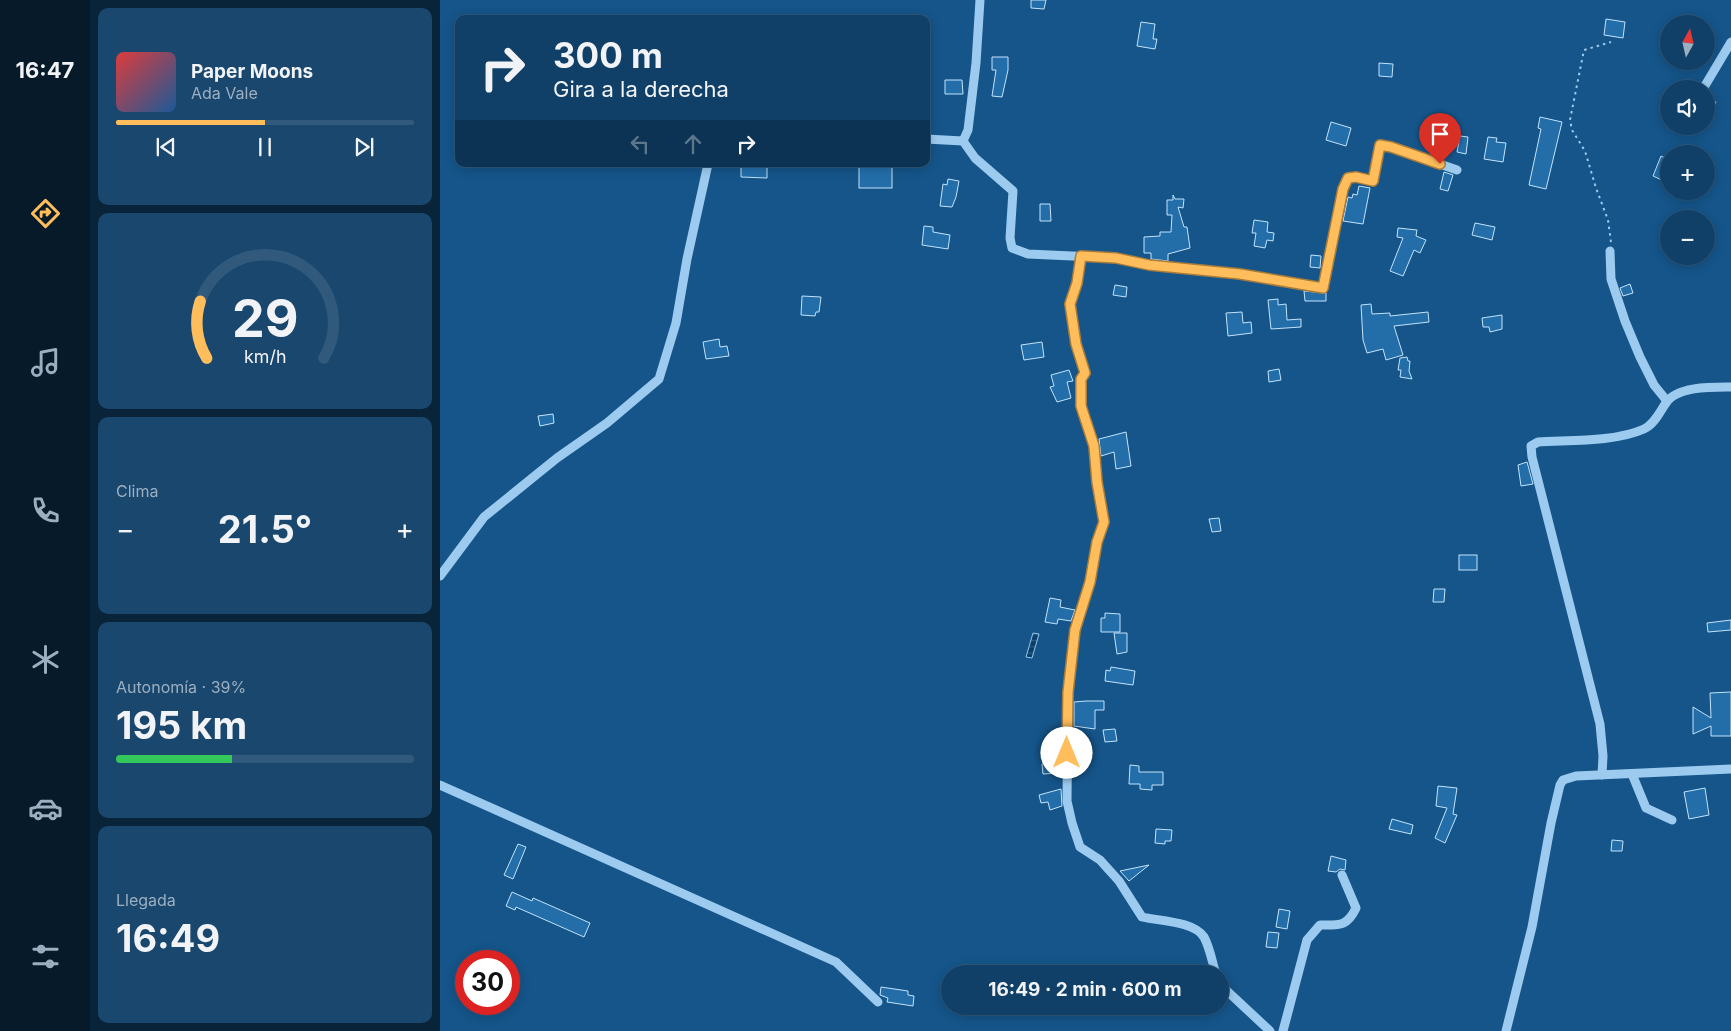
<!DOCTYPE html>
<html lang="es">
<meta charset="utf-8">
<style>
:root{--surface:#104068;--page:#19476e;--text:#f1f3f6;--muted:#9cafc0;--line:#30597c;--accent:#ffbd5b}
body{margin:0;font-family:Inter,sans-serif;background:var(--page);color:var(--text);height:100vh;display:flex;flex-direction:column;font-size:19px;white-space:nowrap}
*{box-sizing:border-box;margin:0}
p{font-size:16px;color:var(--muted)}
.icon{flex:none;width:28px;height:28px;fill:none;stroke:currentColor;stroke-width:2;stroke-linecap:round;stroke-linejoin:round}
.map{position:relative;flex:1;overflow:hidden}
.panel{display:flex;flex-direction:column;gap:8px;padding:8px;background:#092339;width:350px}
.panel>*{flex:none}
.banner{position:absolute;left:15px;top:15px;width:475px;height:152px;border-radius:10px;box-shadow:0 2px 12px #0003,0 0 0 1px var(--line);background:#104068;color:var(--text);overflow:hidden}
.needle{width:32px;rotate:8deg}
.controls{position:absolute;left:1220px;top:15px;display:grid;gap:10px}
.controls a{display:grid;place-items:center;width:55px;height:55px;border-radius:50%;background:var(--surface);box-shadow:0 2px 12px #0003,0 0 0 1px var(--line);font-size:25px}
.speed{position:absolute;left:15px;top:950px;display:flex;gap:10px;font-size:25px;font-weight:700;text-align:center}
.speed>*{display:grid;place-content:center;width:65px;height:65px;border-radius:50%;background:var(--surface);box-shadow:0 2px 12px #0003,0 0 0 1px var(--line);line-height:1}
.speed .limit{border:8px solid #d22;background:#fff;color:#111}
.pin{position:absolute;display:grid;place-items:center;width:42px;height:42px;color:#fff;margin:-51px -21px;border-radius:50% 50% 50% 0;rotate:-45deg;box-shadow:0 0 5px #0007}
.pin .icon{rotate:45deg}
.me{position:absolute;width:55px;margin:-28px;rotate:0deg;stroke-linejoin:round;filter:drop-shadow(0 0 4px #0008)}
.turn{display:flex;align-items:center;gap:18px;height:105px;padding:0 15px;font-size:22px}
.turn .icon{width:65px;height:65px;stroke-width:2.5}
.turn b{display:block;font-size:35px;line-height:42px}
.lanes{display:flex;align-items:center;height:48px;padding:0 15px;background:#0003;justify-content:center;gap:25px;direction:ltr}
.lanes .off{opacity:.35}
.big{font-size:38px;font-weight:700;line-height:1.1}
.panel .widget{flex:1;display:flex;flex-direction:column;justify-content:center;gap:8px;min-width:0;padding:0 18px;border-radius:10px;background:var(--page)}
.panel .dial{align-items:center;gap:0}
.dial svg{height:130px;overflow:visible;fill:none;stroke:var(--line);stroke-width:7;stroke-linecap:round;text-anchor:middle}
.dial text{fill:var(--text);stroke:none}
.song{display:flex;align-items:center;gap:15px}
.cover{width:60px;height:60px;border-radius:8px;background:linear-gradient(135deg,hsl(0 70% 55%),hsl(210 70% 35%))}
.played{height:5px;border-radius:2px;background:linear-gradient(90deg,var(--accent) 50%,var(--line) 50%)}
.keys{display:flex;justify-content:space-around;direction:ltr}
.heat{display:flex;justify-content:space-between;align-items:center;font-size:28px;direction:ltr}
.charge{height:8px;border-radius:4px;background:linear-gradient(90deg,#34c759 39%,var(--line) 0)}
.trip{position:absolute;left:501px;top:965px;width:288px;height:50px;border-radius:25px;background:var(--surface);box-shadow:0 2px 12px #0003,0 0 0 1px var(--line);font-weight:700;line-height:50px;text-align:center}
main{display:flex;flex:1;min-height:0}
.dock{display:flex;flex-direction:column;width:90px;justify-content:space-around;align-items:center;background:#061a2a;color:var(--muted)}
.dock .icon{width:35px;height:35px}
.dock .on{color:var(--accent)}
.dock b{font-size:22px;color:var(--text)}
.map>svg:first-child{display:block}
.water{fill:url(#water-rules);stroke:#8fc8f2}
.building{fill:#236ea9;stroke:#c3e3fb}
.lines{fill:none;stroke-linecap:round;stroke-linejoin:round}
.path{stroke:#9dcbef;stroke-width:2;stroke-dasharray:2.5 4;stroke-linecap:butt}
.minor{stroke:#9dcbef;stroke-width:9}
.route-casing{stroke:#a67b3b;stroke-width:12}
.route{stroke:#ffbd5b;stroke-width:9}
</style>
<main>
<nav class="dock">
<b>16:47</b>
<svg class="icon on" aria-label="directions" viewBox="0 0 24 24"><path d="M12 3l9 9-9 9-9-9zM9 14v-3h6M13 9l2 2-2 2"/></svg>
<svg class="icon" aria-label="music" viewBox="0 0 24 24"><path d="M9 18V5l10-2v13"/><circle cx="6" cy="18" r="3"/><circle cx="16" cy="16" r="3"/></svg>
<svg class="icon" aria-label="phone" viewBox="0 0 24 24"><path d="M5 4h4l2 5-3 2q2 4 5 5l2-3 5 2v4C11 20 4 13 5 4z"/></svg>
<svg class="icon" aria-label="climate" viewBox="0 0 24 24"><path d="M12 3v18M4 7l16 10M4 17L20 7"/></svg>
<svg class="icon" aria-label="car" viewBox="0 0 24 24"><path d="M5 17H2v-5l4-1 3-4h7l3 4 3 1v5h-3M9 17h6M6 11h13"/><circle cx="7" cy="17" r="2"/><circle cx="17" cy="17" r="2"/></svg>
<svg class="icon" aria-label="filters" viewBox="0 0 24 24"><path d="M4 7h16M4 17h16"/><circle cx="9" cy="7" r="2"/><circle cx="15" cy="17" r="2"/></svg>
</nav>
<section class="panel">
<div class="widget">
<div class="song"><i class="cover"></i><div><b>Paper Moons</b><p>Ada Vale</p></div></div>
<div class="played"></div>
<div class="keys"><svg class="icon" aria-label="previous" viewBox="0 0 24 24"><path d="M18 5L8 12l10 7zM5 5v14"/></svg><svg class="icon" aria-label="pause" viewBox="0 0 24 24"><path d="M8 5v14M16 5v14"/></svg><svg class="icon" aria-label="next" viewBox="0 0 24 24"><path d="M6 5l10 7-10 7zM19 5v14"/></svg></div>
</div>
<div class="widget dial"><svg viewBox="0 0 100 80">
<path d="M14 69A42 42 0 1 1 86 69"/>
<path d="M14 69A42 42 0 0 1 10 34" stroke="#ffbd5b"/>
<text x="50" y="56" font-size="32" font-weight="700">29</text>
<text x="50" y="72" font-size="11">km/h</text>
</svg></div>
<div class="widget"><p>Clima</p>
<div class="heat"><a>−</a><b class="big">21.5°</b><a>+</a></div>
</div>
<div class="widget"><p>Autonomía · 39%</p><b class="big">195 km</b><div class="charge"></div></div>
<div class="widget"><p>Llegada</p><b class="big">16:49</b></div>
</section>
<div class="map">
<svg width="1291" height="1031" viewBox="0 0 1291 1031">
<defs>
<pattern id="water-rules" width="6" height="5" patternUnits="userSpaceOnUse" patternTransform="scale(1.25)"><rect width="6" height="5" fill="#0d3e67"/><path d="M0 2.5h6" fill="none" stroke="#315b7e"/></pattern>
</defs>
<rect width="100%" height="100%" fill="#15558a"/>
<path class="water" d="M593,633l6,1 -7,24 -6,-1z"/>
<g class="building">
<path d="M591,0h15l-2,9 -13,-1z"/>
<path d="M1166,19l19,3 -2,16 -19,-3z"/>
<path d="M701,22l14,2 -2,15h4l-2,10 -18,-3z"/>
<path d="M552,57h16v13l-6,27 -10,-1 4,-26h-4z"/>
<path d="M939,63l14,1 -1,13 -13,-1z"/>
<path d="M505,80h17l1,14h-18z"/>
<path d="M1266,97l10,5 -10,21z"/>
<path d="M1100,117l22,5 -16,67 -17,-4 12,-56 -3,-1z"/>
<path d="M891,122l20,6 -5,18 -20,-6z"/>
<path d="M1020,136l8,1 -2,17 -9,-2z"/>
<path d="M1048,137l9,1 -1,4 10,1 -3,19 -19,-3z"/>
<path d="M1221,156l8,4v15l-3,7 -13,-6z"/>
<path d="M301,164h26v14l-26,-1z"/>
<rect x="419" y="165" width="33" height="23"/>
<path d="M1004,172l9,3 -5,16 -8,-2z"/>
<path d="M508,179l11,2 -3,16 -4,10 -12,-1 3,-22 4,1z"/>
<path d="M919,186l11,2 -7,36 -20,-3 5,-24 4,1 1,-4 4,1z"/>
<path d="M733,195l2,4h9l-1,9 -5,-1 6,20h3l3,21 -22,6v7l-17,-2v-6h-7v-16l16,-1v-4h11l1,-17h-5v-15h6z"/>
<path d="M600,204h10l1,17h-11z"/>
<path d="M814,220l14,2 -1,10 7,1 -1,8 -6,-1 -2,8 -11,-2 2,-13h-4z"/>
<path d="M1035,223l20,4 -3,13 -20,-5z"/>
<path d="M484,226l9,1v5l17,3 -2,14 -26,-4z"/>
<path d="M958,228l19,2 -1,6 10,4 -6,13 -6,-3 -11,26 -13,-5 13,-33 -6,-1z"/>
<path d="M871,255l10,1 -1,12 -10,-1z"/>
<path d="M1190,284l3,9 -10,3 -3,-8z"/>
<path d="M675,285l12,2 -1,10 -13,-2z"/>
<path d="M864,291l22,2v8h-21z"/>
<path d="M362,296l19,1 -2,15h-3l-1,4 -14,-1z"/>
<path d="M838,299v6l8,-1 1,16 14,-1v8l-30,2 -3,-29z"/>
<path d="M931,304l1,10 18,-1v3l38,-4 1,10 -35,4 9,29 -17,5 -3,-11 -16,4 -4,-13 -2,-35z"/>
<path d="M802,312l1,11 8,-1 1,11 -24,3 -2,-23z"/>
<path d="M1062,315v14l-12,3 -1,-5h-6l-1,-9z"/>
<path d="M279,339l1,8 7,-1 2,10 -23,3 -3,-17z"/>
<path d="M602,342l2,15 -20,3 -3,-15z"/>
<path d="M967,357l1,4h2l-1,10 3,8 -12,-2 1,-7h-3l2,-12z"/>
<path d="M839,369l2,11 -12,2 -1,-11z"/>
<path d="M629,370l4,11 -6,1 4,16 -14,4 -7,-15 4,-1 -3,-11z"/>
<path d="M113,414l1,9 -14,3 -2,-10z"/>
<path d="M686,432l5,34 -15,3 -2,-17 -13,4 -2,-17z"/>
<path d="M1087,462l6,22 -12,2 -3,-21z"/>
<path d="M779,518l2,13 -9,1 -3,-13z"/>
<rect x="1019" y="555" width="18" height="15"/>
<path d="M994,589h11l-1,13h-11z"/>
<path d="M610,598l11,2 -1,7 15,3 -4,11 -13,-2 -1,5 -12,-2z"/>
<path d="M665,613l15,1v18h-19v-14h4z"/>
<path d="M1291,620v10l-23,2 -1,-9z"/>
<path d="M674,633h13v19l-10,2z"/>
<path d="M671,667l24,4 -2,14 -28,-4 1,-11 4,1z"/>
<path d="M1291,692v44h-20v-10l-18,8v-27l18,11 -1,-25z"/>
<path d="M646,701h18v9h-9v19l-21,-3v-24z"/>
<path d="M675,729l2,12 -12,1 -2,-12z"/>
<path d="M621,762v11l-18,1 -1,-10z"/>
<path d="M690,765l9,1v6h24v13h-11v5l-12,-1v-5h-11z"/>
<path d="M998,786l19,2 -4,26 4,1 -12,28 -10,-5 12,-30 -11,-2z"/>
<path d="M1265,788l4,27 -20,4 -5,-27z"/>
<path d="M621,789l1,17 -12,4 -2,-8 -7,1 -2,-8z"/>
<path d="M952,819l21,6 -2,9 -22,-5z"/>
<path d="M716,829l16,1 -1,11h-6v3l-10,-1z"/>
<path d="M1172,840l11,1 -1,10h-11z"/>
<path d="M78,844l8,3 -13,32 -9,-4z"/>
<path d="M891,856l15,4 -1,10 -5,-1 -4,3 -8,-1z"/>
<path d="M709,865l-20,16 -9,-10z"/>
<path d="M72,892l20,9 1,-3 57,25 -6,14 -68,-30 -1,3 -9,-4z"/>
<path d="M839,909l11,2 -3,18 -11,-2z"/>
<path d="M828,932l11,1 -2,15 -11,-1z"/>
<path d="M441,987l27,4v4l6,1 -1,10 -26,-4 1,-4 -8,-3z"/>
</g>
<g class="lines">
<path class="path" d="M1171,242l-3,-22 -12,-32 -11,-37 -13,-21 -2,-10 14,-70 27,-8"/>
<g class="minor">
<path d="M1263,89l28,-47"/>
<path d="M486,139l37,2 5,-11 8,-67 4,-63"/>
<path d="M523,141l12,17 38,33 -3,47 2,10 16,6 88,4 33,7 91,9 83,14 20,-99 5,-11 8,-1 17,4 7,-36 11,2 66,23"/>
<path d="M1170,251l1,28 14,42 15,36 14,28 13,16"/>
<path d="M641,257l-4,26 -7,21 6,40 9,29 -4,6v27l13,39 3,37 7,40 -7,20 -7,40 -15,48 -4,27 -3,35 -1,109 5,22 8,24 20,13 19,21 23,36c16,4 52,4 62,20 6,11 8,25 12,37"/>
<path d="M0,576l44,-59 73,-59 50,-35 52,-44 17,-56 11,-64 21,-95"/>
<path d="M1192,774l14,34 26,12"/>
<path d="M1162,775l1,-19 -3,-32 -68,-267 -1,-11 7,-4c32,-2 77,0 106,-13 11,-5 16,-18 22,-26 11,-17 47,-16 65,-16"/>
<path d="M0,785l396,177 42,40"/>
<path d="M780,980l6,10 44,41"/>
<path d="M843,1031l24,-91 13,-15c19,0 27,2 36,-17l-14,-33"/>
<path d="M1066,1031l26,-104 19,-104 9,-38 3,-5 13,-4 155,-7"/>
</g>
</g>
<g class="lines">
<g class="route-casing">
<path id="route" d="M627,753l1,-61 7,-62 15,-48 7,-40 7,-20 -7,-40 -3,-36 -13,-40v-27l4,-6 -9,-29 -6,-40 7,-21 4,-27 35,2 33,7 91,9 83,14 20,-99 5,-11 8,-1 17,4 7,-36 11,2 49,17"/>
</g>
<use href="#route" class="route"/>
</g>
</svg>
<div class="controls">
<a><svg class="needle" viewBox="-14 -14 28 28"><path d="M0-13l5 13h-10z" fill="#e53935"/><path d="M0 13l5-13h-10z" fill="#9cafc0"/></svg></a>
<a><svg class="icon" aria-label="sound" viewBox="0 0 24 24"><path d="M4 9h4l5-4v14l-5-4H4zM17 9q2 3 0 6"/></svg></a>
<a>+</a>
<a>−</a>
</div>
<div class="speed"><div class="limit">30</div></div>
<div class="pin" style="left:1000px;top:164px;background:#d93025"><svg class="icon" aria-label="arrive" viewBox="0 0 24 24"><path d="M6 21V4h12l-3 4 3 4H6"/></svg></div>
<svg class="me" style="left:627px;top:753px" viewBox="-20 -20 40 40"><circle r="19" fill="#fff"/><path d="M0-13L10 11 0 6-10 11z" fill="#ffbd5b"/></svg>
<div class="trip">16:49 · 2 min · 600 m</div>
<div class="banner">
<div class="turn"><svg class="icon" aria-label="right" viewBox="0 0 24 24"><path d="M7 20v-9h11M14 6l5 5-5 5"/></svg><div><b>300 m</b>Gira a la derecha</div></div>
<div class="lanes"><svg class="icon off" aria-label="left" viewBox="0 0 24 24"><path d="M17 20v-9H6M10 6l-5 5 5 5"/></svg><svg class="icon off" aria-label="ahead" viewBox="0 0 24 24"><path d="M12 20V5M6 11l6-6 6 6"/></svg><svg class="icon" aria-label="right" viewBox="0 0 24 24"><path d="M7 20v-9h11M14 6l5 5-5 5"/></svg></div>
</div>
</div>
</main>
